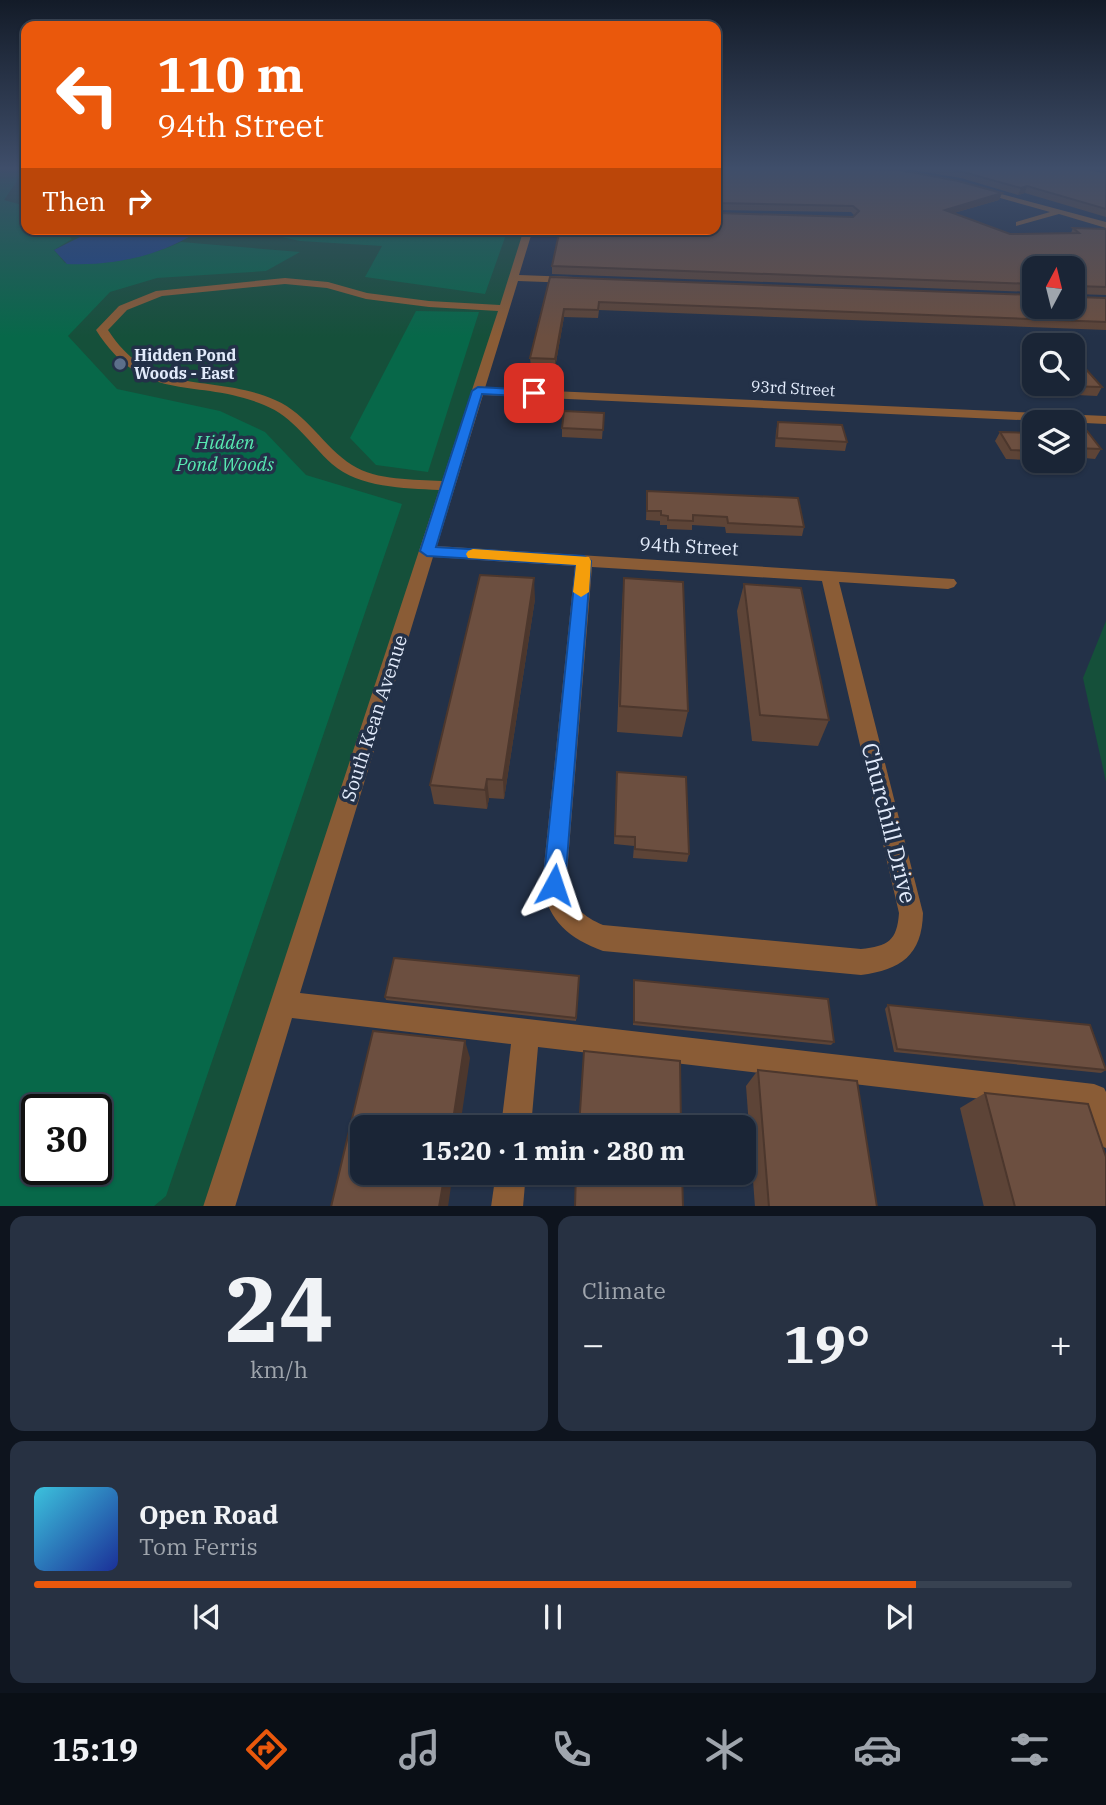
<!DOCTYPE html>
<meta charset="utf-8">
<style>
:root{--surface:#1a2536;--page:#273142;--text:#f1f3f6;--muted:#9fa5ad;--line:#384251;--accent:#ea580c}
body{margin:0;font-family:"IBM Plex Serif",serif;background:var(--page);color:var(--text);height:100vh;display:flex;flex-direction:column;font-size:26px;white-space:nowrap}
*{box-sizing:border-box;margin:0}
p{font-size:23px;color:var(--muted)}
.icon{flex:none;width:38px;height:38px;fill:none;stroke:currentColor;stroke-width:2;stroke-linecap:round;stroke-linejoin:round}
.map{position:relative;height:1206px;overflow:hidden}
.drawer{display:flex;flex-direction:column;gap:10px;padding:10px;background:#0e141e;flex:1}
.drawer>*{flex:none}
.hud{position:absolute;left:21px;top:21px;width:700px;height:214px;border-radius:14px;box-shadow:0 2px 5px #0004,0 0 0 2px var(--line);background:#ea580c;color:#fff;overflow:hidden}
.needle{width:46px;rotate:7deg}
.controls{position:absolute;left:1022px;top:256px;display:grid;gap:14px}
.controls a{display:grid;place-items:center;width:63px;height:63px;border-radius:14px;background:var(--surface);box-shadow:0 2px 5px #0004,0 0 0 2px var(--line);font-size:35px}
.speed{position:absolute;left:21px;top:1094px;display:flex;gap:14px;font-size:35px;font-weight:700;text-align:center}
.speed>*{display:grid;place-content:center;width:91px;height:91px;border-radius:50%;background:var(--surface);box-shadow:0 2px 5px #0004,0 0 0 2px var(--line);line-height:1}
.speed .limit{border:4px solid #111;border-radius:10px;background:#fff;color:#111}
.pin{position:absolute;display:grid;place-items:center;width:60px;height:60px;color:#fff;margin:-30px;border-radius:14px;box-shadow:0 4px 10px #0006}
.me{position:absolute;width:77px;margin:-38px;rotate:5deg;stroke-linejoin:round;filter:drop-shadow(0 0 5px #0008)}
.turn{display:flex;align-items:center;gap:24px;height:147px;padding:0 21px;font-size:32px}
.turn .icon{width:91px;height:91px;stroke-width:2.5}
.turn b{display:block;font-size:49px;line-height:60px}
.then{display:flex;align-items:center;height:66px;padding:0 21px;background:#0003;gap:14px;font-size:26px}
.big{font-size:52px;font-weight:700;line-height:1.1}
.drawer .tile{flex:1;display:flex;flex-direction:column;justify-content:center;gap:10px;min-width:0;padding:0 24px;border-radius:14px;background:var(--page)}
.drawer .dial{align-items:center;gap:0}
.dial b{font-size:91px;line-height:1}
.song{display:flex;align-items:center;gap:21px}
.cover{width:84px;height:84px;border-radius:10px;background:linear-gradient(135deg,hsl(190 70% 55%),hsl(230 70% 35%))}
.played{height:7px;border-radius:4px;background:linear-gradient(90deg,var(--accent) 85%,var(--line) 85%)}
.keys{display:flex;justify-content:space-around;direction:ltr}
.heat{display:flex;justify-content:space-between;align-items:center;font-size:38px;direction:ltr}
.drawer .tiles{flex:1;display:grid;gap:10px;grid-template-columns:1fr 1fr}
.tile:last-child{grid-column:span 2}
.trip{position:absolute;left:350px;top:1115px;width:406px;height:70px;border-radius:14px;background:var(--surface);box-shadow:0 2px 5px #0004,0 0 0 2px var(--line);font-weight:700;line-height:70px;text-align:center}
.dock{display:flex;height:112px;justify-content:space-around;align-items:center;background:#0a0f16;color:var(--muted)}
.dock .icon{width:49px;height:49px}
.dock .current{color:var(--accent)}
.dock b{font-size:32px;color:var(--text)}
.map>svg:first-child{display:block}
.green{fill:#15503a;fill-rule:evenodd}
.forest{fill:#076849;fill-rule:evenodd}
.water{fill:#1a4585}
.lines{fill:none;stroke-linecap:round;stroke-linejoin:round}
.minor{fill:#8a5c36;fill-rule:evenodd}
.wall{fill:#5d4437;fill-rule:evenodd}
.shaded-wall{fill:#4c372d}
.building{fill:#6c4f40;stroke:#4c372d;stroke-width:2}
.route{fill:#1a73e8;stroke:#114b97;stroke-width:2}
.slow{fill:#f59e0b}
.service-dot{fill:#5c6f8a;stroke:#233148;stroke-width:2.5}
.labels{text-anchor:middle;stroke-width:7;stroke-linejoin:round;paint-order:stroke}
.far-poi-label{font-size:16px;font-weight:bold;fill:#e2ebfb;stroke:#233148;text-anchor:start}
.far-street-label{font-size:16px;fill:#e2ebfb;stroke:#233148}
.park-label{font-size:19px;font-style:italic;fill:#57e9b1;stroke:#233148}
.street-label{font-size:19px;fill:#e2ebfb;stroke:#233148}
.near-street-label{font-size:23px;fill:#e2ebfb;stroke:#233148}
</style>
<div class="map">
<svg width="1106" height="1207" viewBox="0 0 1106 1207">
<rect width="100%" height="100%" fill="#233148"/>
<g class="green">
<path d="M0,168h26v61h503l-304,977 -225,1zM37,1110h59v59h-59z"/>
<path d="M1106,621v161l-23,-104z"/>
</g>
<g class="forest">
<path d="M0,168h26l-22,32 22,6v23h34l12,10 -18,11 11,13c39,3 81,-5 116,-21l119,10 -34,19 -109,7 -47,14 -42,44 49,53 103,22 45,21 41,43 96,29 -236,692 -12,10 -154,1zM37,1110h59v59h-59z"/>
<path d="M508,229l-23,65 -120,-17 17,-31 -82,-5 -51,-11z"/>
<path d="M416,311l63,1 -51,160 -52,-7 -26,-27z"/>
</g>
<path class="water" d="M96,229h105c-38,27 -88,37 -134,35l-13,-14z"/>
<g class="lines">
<g class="minor">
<path d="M872,168h15l15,4 -4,2z"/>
<path d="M975,187l131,35v6l-47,-14 -43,12v-4l34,-10 -75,-21z"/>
<path d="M524,229h9l-14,46 54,2 5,3 -5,3 -55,-2 -33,107 621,28v8l-623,-29 -46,151 517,33 3,4 -3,4 -6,2 -109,-7 84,331c-1,42 -22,57 -62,62l-258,-24c-34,-13 -54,-29 -61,-66l33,-319 -142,-9 -133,436 794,91 10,4 2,4v56l-11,-4 -11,-33 -546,-64 -7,80h-30l10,-83 -219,-26 -57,189h-32l236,-717c-36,-2 -79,-2 -107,-26 -23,-21 -38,-47 -68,-59 -69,-29 -119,2 -168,-75l23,-24 37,-15 129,-13 43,4 39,11 62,8 71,4zM285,284l42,4 39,11 63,8 69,4 -56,170c-28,-2 -65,0 -90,-16 -29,-18 -44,-51 -77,-65 -63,-28 -123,-1 -167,-70l19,-20 35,-14zM592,567l230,14 77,332c-2,28 -11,33 -38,36l-258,-24c-19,-8 -32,-19 -37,-40z"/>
<path d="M496,1172h30l-3,35h-32z"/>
</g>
</g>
<g class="wall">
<path d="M716,168l286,25 -3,7 -45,13 56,21 61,-1 2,-5 33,1v66l-32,-1 3,3 29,1v32l-507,-20 -1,8 -34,-1 -9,51 -24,-1 -1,-9 20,-81 523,29 -39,-38v24l-482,-18v-8l8,-34h-6v-3h162zM716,210l135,2 3,3 -1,2 -136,-4z"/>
<path d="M900,168h185l21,5v44l-81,-24 -7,2 -57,-17z"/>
<path d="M1089,168h17v3z"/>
<path d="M1048,383h25l29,4 -5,9 -41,-2z"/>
<path d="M604,413l-2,26 -40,-2v-9z"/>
<path d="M778,422l69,20 -2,9 -70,-4 1,-16z"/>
<path d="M1073,431l28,18 -6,10 -22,-2z"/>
<path d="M1000,432l34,1v27h16l-1,1 -43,-2 -11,-18z"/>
<path d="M647,491l157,36 -2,9 -76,-3 -1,-6 -33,-2v5l-25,-1v-4h-7v-4l-14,-1z"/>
<path d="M624,578l64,133 -6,26 -65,-5 5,-128z"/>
<path d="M744,584l85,136 -11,26 -66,-5 -15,-130z"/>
<path d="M535,599l-31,200 -15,-1 -2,11 -53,-5 -4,-19z"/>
<path d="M617,772l72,82 -2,8 -54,-4 1,-12 -20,-2z"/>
<path d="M579,976l-3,45 -190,-21 -1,-3z"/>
<path d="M634,980l200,62 -3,3 -198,-20z"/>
<path d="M888,1005l218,65 -5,3 -207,-21 -9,-43z"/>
<path d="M758,1070l119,137h-122l-9,-121z"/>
<path d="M985,1093l121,114h-122l-24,-99z"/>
</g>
<g class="shaded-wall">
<path d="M1027,186l-2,7 -7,2 3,-7z"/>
<path d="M1002,193l-3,7 -56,16 2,-6z"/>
<path d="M564,309v8l-9,51v-9z"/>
<path d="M534,578l1,21 -31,200 -1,-19z"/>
<path d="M487,779l2,19 -2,11 -2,-19z"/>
<path d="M465,1041l5,17 -10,69h-8z"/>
<path d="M445,1172h8l-5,35h-9z"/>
</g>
<g class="building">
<path d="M716,168h120l64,2 58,11 44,12 -57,17 65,24 69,-1 -6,-5 33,1v58l-29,-1 -3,8 3,3 29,1v24l-507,-20 -1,8 -34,-1 -9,50 -25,-1 20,-81 484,18v11h39v-38h-39v16l-482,-18 8,-37h156v-22l1,6 136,4 6,-6 -6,-5 -137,-3z"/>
<path d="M938,168h147l21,5v36l-79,-23 -6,2 -58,-16z"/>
<path d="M1073,365l10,1 19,21 -41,-1 -2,-3h14z"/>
<path d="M564,411l40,2 -1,17 -41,-2z"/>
<path d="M778,422l64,3 5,17 -70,-4z"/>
<path d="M1073,431h14l14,18 -28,-1z"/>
<path d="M1000,432l34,1v18l-23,-1z"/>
<path d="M647,491l151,7 6,29 -76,-4 -1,-6 -34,-2v6l-25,-1v-4l-7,-1v-4h-14z"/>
<path d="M480,575l54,3 -31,202 -16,-1 -2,11 -55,-5z"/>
<path d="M624,578l59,4 5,129 -68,-5z"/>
<path d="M744,584l57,4 28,132 -69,-5z"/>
<path d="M617,772l69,5 3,77 -54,-5v-12l-20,-1z"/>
<path d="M394,958l185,18 -3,42 -191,-21z"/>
<path d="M634,980l194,19 6,43 -200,-20z"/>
<path d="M888,1005l202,20 16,45 -209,-21z"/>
<path d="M373,1031l92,10 -13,86h-90v45h83l-6,35h-108z"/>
<path d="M584,1051l96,10 1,66h-102z"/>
<path d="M758,1070l99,11 20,126h-108z"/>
<path d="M985,1093l103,11 18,53v50h-91z"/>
<path d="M576,1172h106l1,35h-108z"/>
</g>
<linearGradient id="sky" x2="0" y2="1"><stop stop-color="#131b28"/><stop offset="0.5" stop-color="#3f4e6a"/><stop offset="1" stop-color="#3f4e6a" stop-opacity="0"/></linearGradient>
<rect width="1106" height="337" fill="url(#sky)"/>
<path class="route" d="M478,387l56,3 6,3 -6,4 -52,-3 -46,153 148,9 7,5 -26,324 -3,7 -8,4 -8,-4 -3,-7 33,-320 -149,-9 -7,-5 52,-160z"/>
<path class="slow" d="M473,549l116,8 2,4 -2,31 -8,5 -8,-5 3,-27 -108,-7 -2,-4 2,-3z"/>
<circle class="service-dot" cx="120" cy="364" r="7"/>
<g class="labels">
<g class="far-poi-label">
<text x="134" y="361">Hidden Pond<tspan x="134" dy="18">Woods - East</tspan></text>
</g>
<g class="far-street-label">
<text transform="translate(793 388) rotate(3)" y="6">93rd Street</text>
</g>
<g class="park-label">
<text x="225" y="449">Hidden<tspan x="225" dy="22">Pond Woods</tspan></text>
</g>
<g class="street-label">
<text transform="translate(689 546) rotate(3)" y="7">94th Street</text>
<text transform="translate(374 718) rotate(-72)" y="7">South Kean Avenue</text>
</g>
<g class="near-street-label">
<text transform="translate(889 823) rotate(76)" y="8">Churchill Drive</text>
</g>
</g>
</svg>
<div class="controls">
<a><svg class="needle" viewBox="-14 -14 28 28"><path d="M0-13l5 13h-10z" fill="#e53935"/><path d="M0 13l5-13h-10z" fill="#9fa5ad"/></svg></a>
<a><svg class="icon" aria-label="search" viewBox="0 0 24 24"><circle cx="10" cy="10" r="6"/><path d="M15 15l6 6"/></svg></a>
<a><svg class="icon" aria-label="layers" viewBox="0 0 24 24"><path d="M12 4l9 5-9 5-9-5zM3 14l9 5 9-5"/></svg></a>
</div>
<div class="speed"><div class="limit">30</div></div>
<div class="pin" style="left:534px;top:393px;background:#d93025"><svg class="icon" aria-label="arrive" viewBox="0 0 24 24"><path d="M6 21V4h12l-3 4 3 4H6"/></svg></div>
<svg class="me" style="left:554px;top:885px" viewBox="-20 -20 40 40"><path d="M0-17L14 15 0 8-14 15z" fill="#1a73e8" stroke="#fff" stroke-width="4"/></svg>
<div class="trip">15:20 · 1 min · 280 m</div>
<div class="hud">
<div class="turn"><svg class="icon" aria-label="left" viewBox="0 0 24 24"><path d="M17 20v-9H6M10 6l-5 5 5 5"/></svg><div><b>110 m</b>94th Street</div></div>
<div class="then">Then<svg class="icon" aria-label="right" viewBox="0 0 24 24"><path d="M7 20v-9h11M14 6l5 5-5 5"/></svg></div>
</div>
</div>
<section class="drawer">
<div class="tiles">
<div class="tile dial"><b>24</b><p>km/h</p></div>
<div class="tile"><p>Climate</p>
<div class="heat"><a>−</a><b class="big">19°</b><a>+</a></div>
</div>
<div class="tile">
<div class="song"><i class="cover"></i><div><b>Open Road</b><p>Tom Ferris</p></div></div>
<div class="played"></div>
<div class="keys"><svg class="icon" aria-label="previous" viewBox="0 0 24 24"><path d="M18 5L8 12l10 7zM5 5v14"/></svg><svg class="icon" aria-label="pause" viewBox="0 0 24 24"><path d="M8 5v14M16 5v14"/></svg><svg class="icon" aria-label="next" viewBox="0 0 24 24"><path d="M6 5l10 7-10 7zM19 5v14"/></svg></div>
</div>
</div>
</section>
<nav class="dock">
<b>15:19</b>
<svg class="icon current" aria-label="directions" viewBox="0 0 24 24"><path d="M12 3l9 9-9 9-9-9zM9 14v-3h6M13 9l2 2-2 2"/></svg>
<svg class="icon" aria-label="music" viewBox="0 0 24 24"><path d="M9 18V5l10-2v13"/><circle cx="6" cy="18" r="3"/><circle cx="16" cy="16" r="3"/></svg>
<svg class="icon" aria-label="phone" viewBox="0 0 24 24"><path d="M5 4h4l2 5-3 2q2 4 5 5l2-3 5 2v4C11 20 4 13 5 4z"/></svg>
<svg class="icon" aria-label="climate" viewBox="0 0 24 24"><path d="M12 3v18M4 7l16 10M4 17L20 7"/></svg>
<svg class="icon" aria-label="car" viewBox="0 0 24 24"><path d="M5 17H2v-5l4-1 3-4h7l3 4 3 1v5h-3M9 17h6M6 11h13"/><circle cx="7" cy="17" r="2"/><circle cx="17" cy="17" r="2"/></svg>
<svg class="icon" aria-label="filters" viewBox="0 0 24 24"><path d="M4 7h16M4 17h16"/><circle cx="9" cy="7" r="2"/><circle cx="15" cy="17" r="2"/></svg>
</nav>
